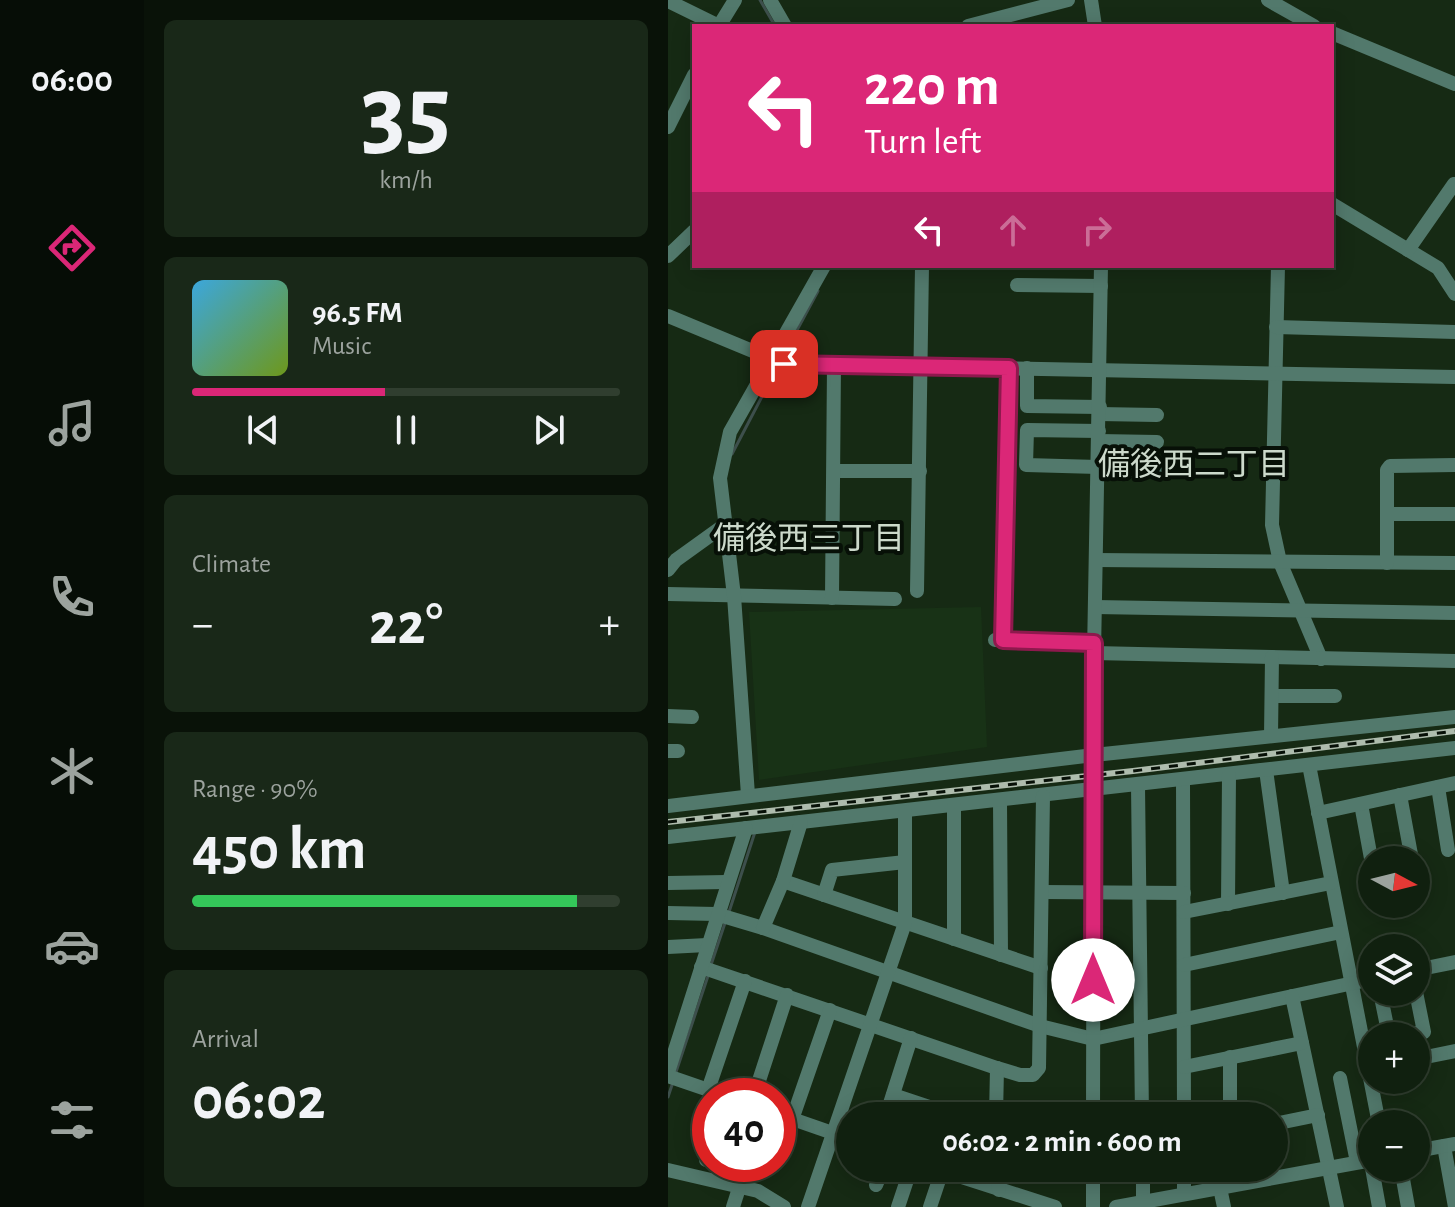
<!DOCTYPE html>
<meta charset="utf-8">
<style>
:root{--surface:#10200f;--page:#192818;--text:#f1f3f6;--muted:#9ca39e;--line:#303e2f;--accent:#db2777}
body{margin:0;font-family:"Alegreya Sans","Noto Sans JP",sans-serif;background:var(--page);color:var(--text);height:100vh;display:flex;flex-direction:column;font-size:30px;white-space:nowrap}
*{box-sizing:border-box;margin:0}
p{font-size:26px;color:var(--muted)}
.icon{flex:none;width:44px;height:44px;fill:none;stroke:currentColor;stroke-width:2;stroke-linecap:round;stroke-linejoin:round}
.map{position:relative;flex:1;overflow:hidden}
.details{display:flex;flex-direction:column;gap:20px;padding:20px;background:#091208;width:524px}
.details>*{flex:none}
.guide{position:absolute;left:24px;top:24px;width:642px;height:244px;border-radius:0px;box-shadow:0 4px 20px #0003,0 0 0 2px var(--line);background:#db2777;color:#fff;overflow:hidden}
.needle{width:52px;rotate:97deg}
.controls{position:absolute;left:690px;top:846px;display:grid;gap:16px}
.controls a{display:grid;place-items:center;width:72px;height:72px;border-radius:50%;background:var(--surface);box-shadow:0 4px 20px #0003,0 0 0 2px var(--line);font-size:40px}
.speed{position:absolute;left:24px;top:1078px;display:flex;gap:16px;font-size:40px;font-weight:700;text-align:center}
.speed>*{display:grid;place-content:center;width:104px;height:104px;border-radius:50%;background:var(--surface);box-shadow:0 4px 20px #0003,0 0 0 2px var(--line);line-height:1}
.speed .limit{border:12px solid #d22;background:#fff;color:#111}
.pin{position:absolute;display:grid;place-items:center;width:68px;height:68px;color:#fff;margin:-34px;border-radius:16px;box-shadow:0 4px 12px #0006}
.me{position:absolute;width:88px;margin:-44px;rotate:0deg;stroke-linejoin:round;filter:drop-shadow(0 0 6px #0008)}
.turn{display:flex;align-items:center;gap:28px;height:168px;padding:0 40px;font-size:36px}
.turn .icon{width:104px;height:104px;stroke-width:2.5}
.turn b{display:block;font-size:56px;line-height:68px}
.lanes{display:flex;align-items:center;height:76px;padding:0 40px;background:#0003;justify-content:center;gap:40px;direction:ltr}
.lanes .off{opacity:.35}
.big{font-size:60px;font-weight:700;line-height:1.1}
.details .tile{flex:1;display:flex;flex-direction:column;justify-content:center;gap:12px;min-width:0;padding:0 28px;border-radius:12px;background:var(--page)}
.details .dial{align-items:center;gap:0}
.dial b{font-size:104px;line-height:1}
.song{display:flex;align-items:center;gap:24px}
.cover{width:96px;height:96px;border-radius:12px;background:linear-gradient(135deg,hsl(200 70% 55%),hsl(80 70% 35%))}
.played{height:8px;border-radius:4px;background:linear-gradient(90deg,var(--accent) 45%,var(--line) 45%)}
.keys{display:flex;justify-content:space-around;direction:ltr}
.heat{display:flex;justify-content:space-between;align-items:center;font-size:44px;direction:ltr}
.charge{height:12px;border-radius:6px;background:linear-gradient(90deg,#34c759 90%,var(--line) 0)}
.trip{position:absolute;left:168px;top:1102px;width:452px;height:80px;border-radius:40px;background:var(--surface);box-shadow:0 4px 20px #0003,0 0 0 2px var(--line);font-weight:700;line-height:80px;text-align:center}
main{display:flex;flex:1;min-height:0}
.tab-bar{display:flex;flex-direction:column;width:144px;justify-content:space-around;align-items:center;background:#060d06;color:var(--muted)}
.tab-bar .icon{width:56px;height:56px}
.tab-bar .on{color:var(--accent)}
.tab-bar b{font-size:36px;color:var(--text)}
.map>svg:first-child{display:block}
.built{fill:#183216}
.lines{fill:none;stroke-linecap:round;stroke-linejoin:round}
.stream{stroke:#3d4f4c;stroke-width:3}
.minor{stroke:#52796c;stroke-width:14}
.rail-casing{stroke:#aebcad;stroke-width:6}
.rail{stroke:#071007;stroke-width:3;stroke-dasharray:9;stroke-linecap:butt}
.route-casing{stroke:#8e194d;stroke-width:20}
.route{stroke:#db2777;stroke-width:14}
.labels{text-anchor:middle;stroke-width:8;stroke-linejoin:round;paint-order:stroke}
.neighbourhood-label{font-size:32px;fill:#ccd9cb;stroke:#071007}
</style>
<main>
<nav class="tab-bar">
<b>06:00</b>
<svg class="icon on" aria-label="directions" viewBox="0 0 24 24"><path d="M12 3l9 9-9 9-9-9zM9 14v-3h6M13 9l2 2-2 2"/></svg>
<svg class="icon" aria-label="music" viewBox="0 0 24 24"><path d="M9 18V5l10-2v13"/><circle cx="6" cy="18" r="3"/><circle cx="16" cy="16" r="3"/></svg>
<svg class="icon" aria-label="phone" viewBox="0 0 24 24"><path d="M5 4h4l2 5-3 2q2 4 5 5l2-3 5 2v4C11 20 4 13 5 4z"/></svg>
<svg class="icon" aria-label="climate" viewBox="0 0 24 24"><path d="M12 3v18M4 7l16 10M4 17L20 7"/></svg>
<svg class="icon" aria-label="car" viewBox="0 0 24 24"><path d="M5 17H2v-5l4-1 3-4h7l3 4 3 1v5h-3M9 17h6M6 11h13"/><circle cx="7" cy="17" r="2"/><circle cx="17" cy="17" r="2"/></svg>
<svg class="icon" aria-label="filters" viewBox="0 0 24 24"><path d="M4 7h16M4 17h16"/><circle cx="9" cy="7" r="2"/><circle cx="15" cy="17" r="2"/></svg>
</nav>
<section class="details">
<div class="tile dial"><b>35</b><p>km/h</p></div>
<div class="tile">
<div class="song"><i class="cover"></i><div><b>96.5 FM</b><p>Music</p></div></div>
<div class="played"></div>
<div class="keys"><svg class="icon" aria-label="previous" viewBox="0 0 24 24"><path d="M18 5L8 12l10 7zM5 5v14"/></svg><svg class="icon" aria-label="pause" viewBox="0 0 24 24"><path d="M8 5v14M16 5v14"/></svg><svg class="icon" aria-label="next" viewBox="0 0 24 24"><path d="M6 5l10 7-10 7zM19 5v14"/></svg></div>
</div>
<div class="tile"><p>Climate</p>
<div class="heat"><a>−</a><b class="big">22°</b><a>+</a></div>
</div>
<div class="tile"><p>Range · 90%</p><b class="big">450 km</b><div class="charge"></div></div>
<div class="tile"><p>Arrival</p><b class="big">06:02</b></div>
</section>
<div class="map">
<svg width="787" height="1207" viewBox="0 0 787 1207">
<rect width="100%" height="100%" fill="#162a14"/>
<path class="built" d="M313,607l6,140 -228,33 -10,-168z"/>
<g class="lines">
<g class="stream">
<path d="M92,0l15,26"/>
<path d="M114,358l36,-67"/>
<path d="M64,454l45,-86"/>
<path d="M61,912l26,-80"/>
<path d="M43,965l14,-42"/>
<path d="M7,1075l33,-99"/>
<path d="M0,1097l5,-15"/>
</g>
<g class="minor">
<path d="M102,0l15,26"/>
<path d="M423,0l4,26"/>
<path d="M600,0l46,26"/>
<path d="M0,1l51,25"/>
<path d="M51,26l16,-26"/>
<path d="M300,26l100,-26"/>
<path d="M664,33l123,51"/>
<path d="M0,127l26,-52"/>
<path d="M664,204l106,64 17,26"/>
<path d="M740,250l46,-66"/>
<path d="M0,256l26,-25"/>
<path d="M610,266l-6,259 8,37 41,97"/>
<path d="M349,285l84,1"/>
<path d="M0,316l116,48 671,13"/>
<path d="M608,327l179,5"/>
<path d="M359,368v38l73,1"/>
<path d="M431,414l58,1"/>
<path d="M431,441l58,1"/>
<path d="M430,467l-72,-2 1,-35 72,1"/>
<path d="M430,469l84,2"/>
<path d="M166,471h86"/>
<path d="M719,514h68"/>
<path d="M428,560l359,3"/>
<path d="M719,563v-93l3,-4 65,-1"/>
<path d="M0,570l8,-10 50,-36"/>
<path d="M249,591l5,-325"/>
<path d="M0,594l227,5"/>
<path d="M164,598l2,-233"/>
<path d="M427,607l360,6"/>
<path d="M327,640l99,3"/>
<path d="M335,640l6,-272"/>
<path d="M426,653l361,8"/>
<path d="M604,696h63"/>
<path d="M0,716l24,1"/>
<path d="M603,736l1,-79"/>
<path d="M0,751h10"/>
<path d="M641,765l70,359"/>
<path d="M598,770l17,123"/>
<path d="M515,780l1,336"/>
<path d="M470,786l4,330"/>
<path d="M770,787l10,63"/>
<path d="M80,795l-14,-199 -14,-118 10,-46 94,-166"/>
<path d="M732,795l12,65"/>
<path d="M332,801l1,154"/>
<path d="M693,804l11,60"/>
<path d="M0,806l426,-51 361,-38"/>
<path d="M650,813l137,-30"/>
<path d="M0,837l787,-89"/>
<path d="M115,881l258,87"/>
<path d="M0,883l58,-1"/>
<path d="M374,892l142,1"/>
<path d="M156,895l8,-25 73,-8"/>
<path d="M560,904l1,-129"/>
<path d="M516,912l147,-29"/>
<path d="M0,913l48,1 47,14 277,98 53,13 279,-60"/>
<path d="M95,928l20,-47 18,-59"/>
<path d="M286,939v-133"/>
<path d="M0,947l39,-2"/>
<path d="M516,965l157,-33"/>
<path d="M33,967l296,101 23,7h13l6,-7 4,-272"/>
<path d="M748,970l39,-8"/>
<path d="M712,992l9,44"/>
<path d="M624,996l45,211"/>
<path d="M733,1036l23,-4 -8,-40"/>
<path d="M562,1057v59"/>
<path d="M748,1059l39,-8"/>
<path d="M516,1067l118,-24"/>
<path d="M0,1072l78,-244"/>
<path d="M0,1076l58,20"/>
<path d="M672,1078l17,84"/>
<path d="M40,1090l37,-109"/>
<path d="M225,1095l63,21"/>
<path d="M86,1096l33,-101"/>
<path d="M110,1114l72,25"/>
<path d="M218,1116l25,-78"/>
<path d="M328,1116l1,-48"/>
<path d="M328,1116h47"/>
<path d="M425,1116l1,-463 7,-387"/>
<path d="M606,1124l44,-9"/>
<path d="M776,1146l11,61"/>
<path d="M748,1151l39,-7"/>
<path d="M38,1160l4,-11"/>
<path d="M110,1160l52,-150"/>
<path d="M66,1168l2,-4"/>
<path d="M266,1168l121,39"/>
<path d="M330,1168l1,22"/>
<path d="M475,1168v34"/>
<path d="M516,1168v26"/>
<path d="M704,1168l7,39"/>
<path d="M733,1168l7,39"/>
<path d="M0,1170l90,21 26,16"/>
<path d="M208,1185l7,-17"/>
<path d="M552,1188l4,19"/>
<path d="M65,1207l6,-19"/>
<path d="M140,1207l97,-284v-111"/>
<path d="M230,1207l13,-39"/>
<path d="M262,1207l12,-36"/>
<path d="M425,1207v-39"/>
<path d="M448,1207l256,-47"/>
</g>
<g class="rail-casing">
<path id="rail" d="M0,822l465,-51 322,-40"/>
</g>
<use href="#rail" class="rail"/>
</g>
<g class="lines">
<g class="route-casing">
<path id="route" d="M116,364l225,4 -6,272 91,3 -1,337"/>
</g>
<use href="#route" class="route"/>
</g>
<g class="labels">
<g class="neighbourhood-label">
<text x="526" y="475">備後西二丁目</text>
<text x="141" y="549">備後西三丁目</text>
</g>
</g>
</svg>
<div class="controls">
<a><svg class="needle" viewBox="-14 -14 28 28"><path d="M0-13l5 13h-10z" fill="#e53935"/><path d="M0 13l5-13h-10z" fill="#9ca39e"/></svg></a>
<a><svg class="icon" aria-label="layers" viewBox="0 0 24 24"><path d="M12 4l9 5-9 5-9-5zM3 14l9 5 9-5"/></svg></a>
<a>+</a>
<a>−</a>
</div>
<div class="speed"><div class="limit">40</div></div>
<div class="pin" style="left:116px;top:364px;background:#d93025"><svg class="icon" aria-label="arrive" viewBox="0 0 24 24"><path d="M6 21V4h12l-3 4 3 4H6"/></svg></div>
<svg class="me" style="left:425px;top:980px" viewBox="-20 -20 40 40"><circle r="19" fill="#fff"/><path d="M0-13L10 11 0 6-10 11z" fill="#db2777"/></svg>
<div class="trip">06:02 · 2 min · 600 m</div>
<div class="guide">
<div class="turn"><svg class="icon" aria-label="left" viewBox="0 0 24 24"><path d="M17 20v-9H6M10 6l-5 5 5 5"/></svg><div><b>220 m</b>Turn left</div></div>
<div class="lanes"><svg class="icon" aria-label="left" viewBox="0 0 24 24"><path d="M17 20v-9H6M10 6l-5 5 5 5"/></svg><svg class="icon off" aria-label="ahead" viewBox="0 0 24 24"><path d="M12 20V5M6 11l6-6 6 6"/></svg><svg class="icon off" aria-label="right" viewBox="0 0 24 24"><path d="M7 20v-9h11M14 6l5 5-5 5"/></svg></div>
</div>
</div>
</main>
